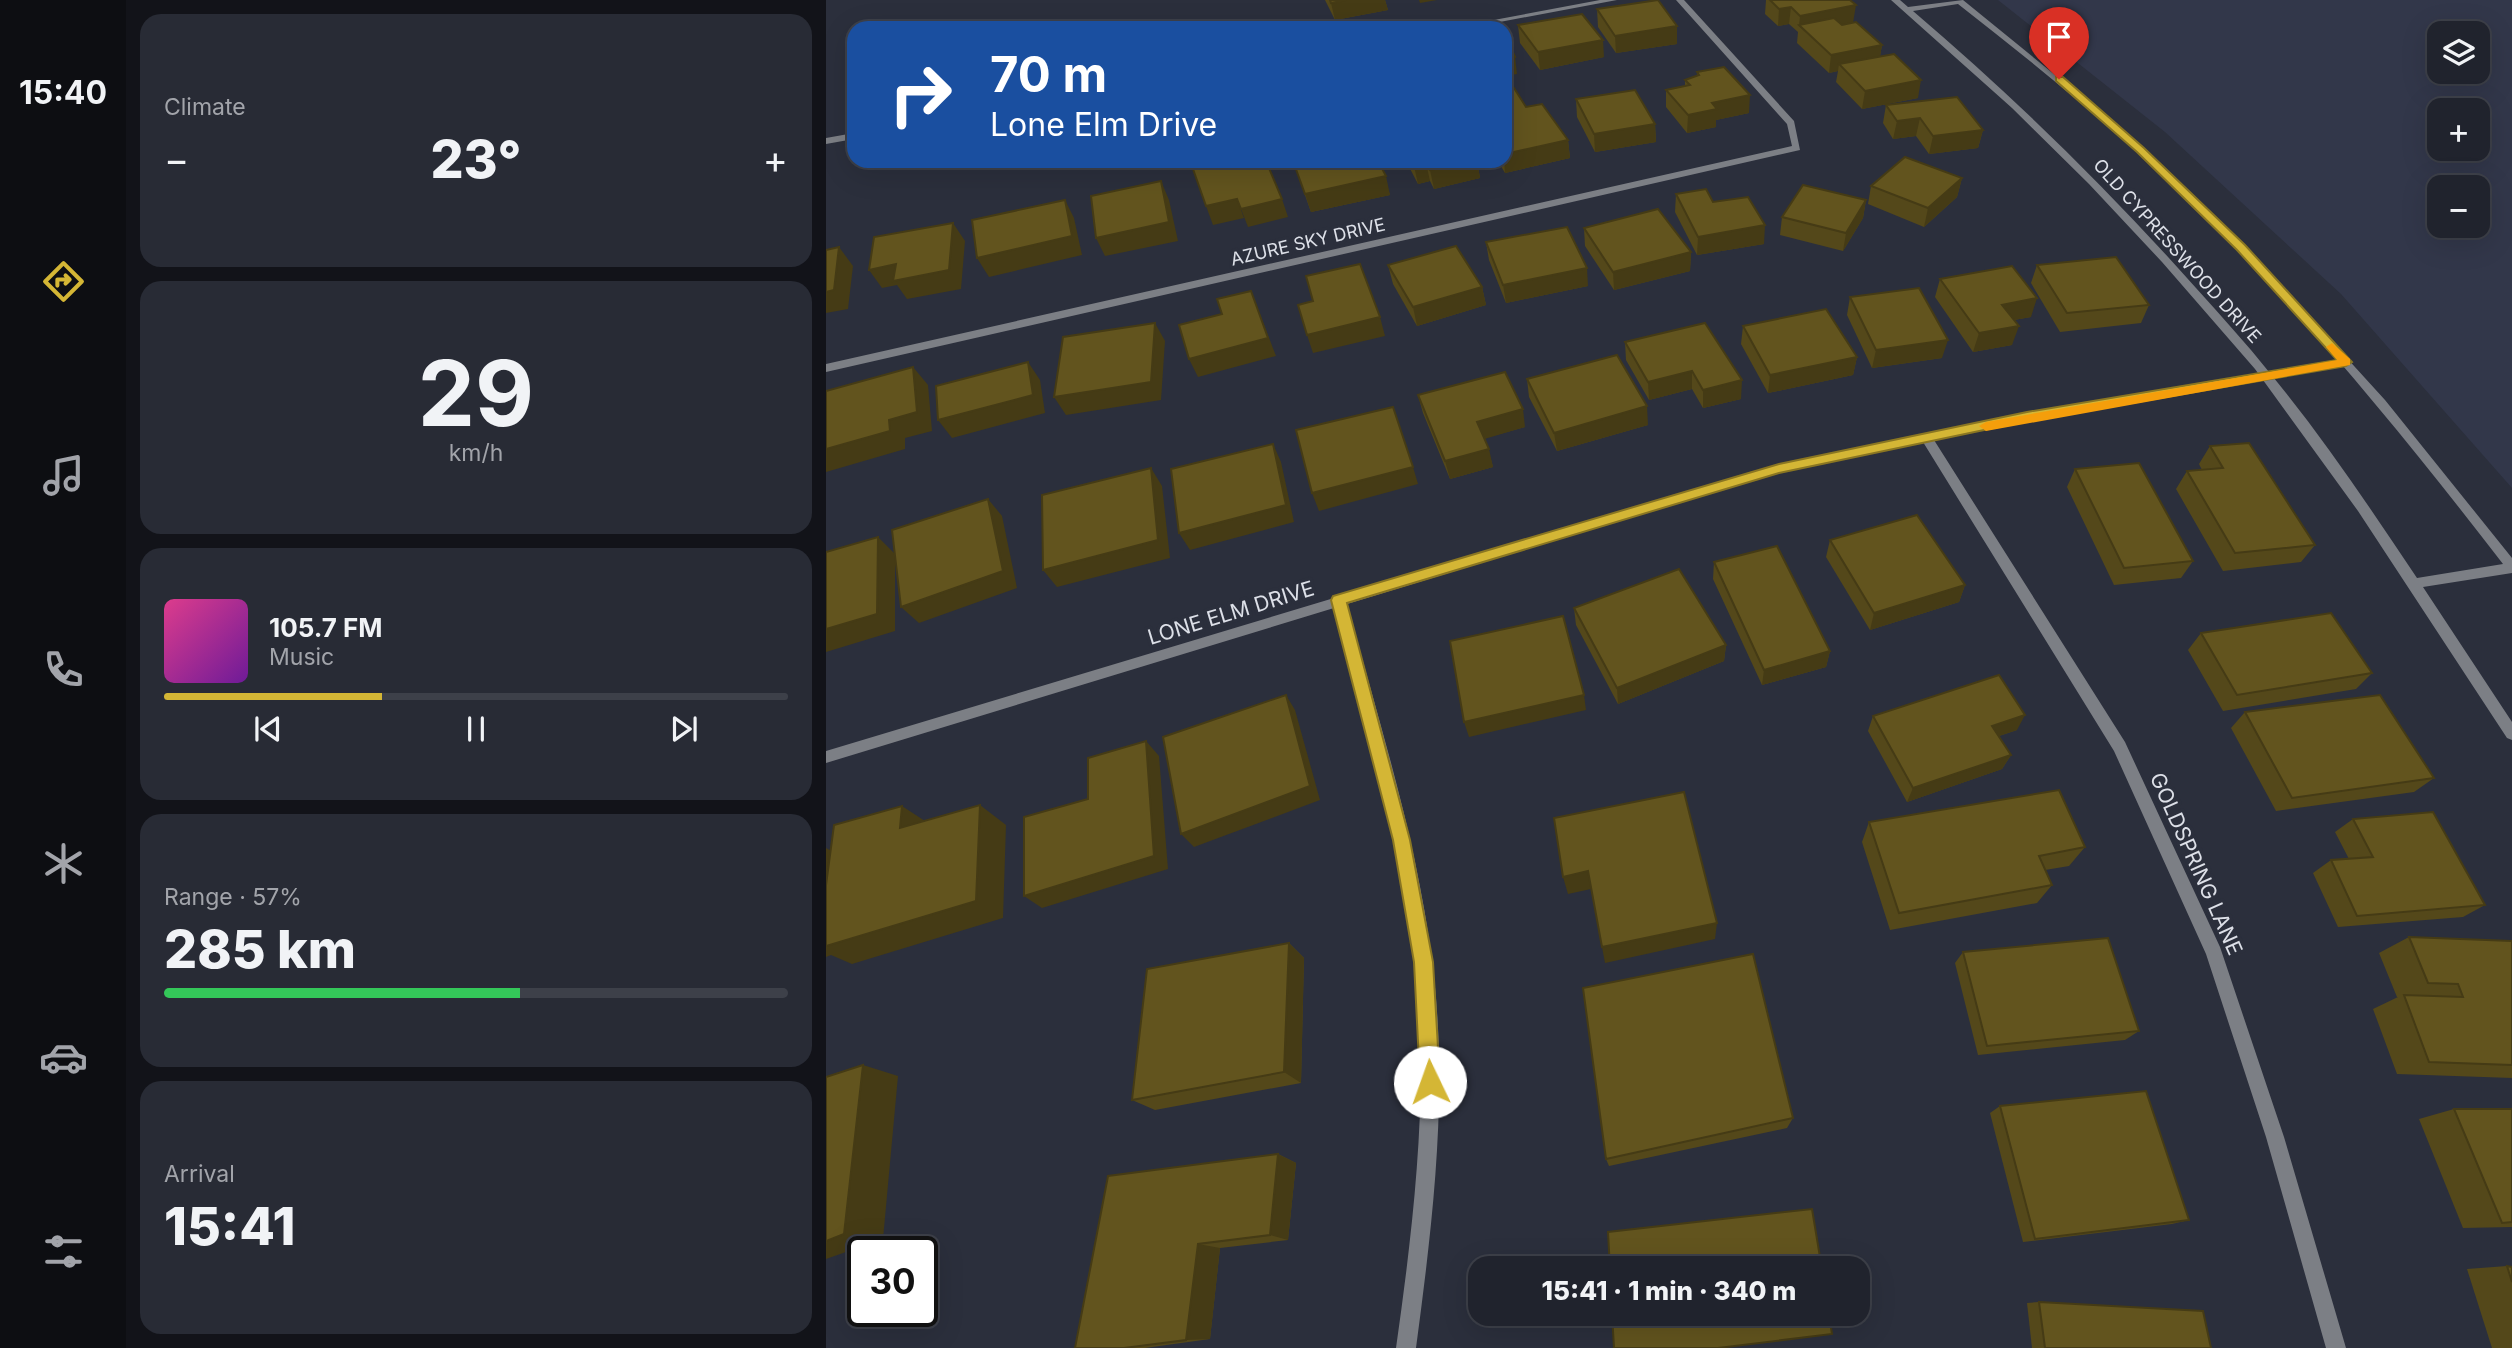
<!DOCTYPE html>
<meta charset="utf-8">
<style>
:root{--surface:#20232d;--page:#282b35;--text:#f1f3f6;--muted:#a2a4aa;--line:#3d4049;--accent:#d4b635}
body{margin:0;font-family:Inter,sans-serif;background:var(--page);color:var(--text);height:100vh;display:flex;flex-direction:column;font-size:26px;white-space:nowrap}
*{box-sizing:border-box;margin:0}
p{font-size:23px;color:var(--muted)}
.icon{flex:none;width:38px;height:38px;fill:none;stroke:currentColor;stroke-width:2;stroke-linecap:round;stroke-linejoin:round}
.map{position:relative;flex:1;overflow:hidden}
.side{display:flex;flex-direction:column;gap:14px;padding:14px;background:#121319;width:700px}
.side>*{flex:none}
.guide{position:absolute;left:21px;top:21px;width:665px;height:147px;border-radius:21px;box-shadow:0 7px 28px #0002,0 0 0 2px var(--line);background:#1a4fa0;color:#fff;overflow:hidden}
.fabs{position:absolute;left:1601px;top:21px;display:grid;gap:14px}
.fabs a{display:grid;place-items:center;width:63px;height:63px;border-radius:14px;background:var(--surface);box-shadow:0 7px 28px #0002,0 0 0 2px var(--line);font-size:35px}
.speed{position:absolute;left:21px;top:1236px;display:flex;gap:14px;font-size:35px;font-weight:700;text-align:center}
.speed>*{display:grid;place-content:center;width:91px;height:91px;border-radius:50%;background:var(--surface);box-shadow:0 7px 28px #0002,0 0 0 2px var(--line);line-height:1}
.speed .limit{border:4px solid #111;border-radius:10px;background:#fff;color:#111}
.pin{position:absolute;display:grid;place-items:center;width:60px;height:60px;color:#fff;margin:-72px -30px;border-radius:50% 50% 50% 0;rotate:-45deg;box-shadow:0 0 7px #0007}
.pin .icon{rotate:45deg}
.me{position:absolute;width:77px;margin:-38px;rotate:357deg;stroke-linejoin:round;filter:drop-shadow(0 0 5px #0008)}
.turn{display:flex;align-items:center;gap:24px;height:147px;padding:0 28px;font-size:32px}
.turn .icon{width:91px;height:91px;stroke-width:2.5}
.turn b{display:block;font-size:49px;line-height:60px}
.big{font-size:52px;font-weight:800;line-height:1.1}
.side .widget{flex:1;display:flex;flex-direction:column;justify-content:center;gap:10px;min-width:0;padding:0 24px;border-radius:21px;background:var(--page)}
.side .dial{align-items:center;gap:0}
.dial b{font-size:91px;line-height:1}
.song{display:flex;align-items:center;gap:21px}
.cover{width:84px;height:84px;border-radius:10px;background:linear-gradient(135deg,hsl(330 70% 55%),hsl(280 70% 35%))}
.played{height:7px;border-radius:4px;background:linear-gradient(90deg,var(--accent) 35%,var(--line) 35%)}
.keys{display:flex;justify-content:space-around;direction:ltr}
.heat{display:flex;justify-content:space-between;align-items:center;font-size:38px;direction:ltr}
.charge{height:10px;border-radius:5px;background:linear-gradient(90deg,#34c759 57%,var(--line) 0)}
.trip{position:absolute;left:642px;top:1256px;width:402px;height:70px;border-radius:21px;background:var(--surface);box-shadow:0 7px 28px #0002,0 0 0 2px var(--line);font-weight:800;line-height:70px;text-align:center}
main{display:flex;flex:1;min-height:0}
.tabs{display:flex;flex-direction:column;width:126px;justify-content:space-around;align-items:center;background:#0d0e12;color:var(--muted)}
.tabs .icon{width:49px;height:49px}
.tabs .active{color:var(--accent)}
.tabs b{font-size:32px;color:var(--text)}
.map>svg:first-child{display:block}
.built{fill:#32374a;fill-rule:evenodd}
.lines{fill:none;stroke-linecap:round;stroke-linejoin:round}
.minor{fill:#7c7f85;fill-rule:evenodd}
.tertiary{fill:#7c7f85;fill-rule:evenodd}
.wall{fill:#54481a}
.shaded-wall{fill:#453b15}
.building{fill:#62541e;stroke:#453b15;stroke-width:2}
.route{fill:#d4b635;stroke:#8a7622;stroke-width:2}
.slow{fill:#f59e0b}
.labels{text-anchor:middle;stroke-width:7;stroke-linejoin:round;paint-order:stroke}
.far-street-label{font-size:18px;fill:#dde0e8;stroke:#2b2f3c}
.street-label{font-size:21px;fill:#dde0e8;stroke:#2b2f3c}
</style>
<main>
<nav class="tabs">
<b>15:40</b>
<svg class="icon active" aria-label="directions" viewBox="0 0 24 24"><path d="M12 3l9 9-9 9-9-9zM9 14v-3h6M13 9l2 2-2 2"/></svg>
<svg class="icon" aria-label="music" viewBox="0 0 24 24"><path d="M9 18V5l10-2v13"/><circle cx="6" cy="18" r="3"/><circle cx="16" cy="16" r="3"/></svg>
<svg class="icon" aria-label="phone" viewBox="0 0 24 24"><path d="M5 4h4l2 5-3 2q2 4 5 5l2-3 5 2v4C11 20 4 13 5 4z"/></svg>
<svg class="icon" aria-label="climate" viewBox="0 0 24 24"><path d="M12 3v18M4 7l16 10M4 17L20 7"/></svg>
<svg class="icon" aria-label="car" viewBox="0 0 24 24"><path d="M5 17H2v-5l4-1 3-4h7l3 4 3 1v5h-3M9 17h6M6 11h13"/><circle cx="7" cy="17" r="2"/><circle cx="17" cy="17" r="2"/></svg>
<svg class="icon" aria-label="filters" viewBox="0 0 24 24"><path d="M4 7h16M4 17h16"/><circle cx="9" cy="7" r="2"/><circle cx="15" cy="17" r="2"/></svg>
</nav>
<section class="side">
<div class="widget"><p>Climate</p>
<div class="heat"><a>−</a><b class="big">23°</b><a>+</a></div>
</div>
<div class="widget dial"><b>29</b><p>km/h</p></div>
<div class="widget">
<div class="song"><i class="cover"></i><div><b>105.7 FM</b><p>Music</p></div></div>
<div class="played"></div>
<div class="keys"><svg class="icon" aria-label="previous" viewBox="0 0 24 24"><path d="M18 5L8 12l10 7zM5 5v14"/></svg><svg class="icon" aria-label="pause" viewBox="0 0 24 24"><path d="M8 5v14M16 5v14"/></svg><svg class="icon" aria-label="next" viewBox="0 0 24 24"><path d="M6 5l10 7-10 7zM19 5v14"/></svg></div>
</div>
<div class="widget"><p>Range · 57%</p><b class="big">285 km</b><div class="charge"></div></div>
<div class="widget"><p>Arrival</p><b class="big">15:41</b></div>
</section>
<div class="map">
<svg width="1686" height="1348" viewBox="0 0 1686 1348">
<rect width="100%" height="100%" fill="#2b2f3c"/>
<path class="built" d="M1172,0h514v488l-171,-194 -176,-162zM1614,33h38v39h-38zM1614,110h38v39h-38zM1614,187h38v39h-38z"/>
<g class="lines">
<g class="minor">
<path d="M774,0h17l-149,28h-17z"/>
<path d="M850,0h8l110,121 6,29 -974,222v-8l966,-218 -5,-22z"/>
<path d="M28,133v6l-28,5v-6z"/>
<path d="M1520,358l5,4 -1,3 -323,56 -93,19 191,302 95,205 64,190 62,211h-20l-60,-211 -60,-183 -92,-203 -191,-309 -144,30 -432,132c32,118 70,236 85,357 17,129 1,259 -16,387h-20c18,-127 33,-256 20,-384 -13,-121 -51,-239 -82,-356l-508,155v-12l953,-287 248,-51z"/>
</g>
<path class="tertiary" d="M1065,0h9l8,7 55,-7 156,127 124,117 142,156 127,158v15l-89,14 89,135v18l-5,-2 -149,-227 -103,-142 -93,-107 -73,-78 -77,-76zM1132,4c79,62 158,125 230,196 115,112 217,237 315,364l-86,14c-47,-70 -94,-141 -148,-206 -23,-29 -48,-56 -73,-84 -88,-99 -182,-191 -283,-277z"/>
</g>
<g class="wall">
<path d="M499,0h60l3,10 -53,10z"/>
<path d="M940,0h84l3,23 29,22 -2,11 38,42 -56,11 -26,-27 2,-11 -9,2 -32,-30 1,-11 -9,-8 -11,2 -13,-12z"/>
<path d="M771,9l80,17v18l-61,9 -18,-26z"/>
<path d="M692,25l86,32 -64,13 -20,-27z"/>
<path d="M871,72l52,41 -33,7v7l-29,6 -21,-26v-17l19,-4v-6l12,-4z"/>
<path d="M750,99l79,25 1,18 -61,10 -18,-35z"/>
<path d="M1060,105l97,25 -5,18 -49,6 -13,-18 -23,3 -10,-16z"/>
<path d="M700,107l42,33 2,18 -65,15 -7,-12h7z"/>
<path d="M467,161h85l12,34 -79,17z"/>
<path d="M580,161h71l3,17 -46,11 -4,-8 -12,3z"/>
<path d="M1136,178l-5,19 -33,30 -56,-23 3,-18z"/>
<path d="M850,194l37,8 51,42 -67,11 -22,-43z"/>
<path d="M1040,200l-3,18 -20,33 -63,-16 2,-18z"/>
<path d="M758,228l107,24 -1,19 -76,19 -29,-44z"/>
<path d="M660,242l102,44 -82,17 -17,-43z"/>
<path d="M562,265l94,22 4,18 -69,21 -24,-42z"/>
<path d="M1211,265l112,40 -8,18 -81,9 -29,-49z"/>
<path d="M1114,279l91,38 -17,3 -2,25 -39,7 -38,-55z"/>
<path d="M1024,297l92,61 -70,10 -25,-53z"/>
<path d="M879,323l36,76 -38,9 -11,-19 -43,11 -23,-40 -1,-18z"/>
<path d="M917,326l114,31 -4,18 -85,18 -27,-49z"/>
<path d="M701,379l121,46 -91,26 -28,-54z"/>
<path d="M592,395l107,32 -40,11 8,29 -43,12 -27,-66z"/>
<path d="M1384,446l105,99 -14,17 -78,9 -47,-82 11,-18 15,-1 -3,-6z"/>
<path d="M1249,469l118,92 -12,17 -67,7 -47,-98z"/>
<path d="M1004,540l135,45 -6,17 -89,28 -44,-73z"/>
<path d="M888,562l116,89 -4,16 -64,18 -49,-106z"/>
<path d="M748,608l152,37 -2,16 -106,43 -42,-79z"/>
<path d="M1375,633l171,40 -16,16 -133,22 -35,-61z"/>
<path d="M1419,712l189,66 -20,14 -138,19 -45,-83z"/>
<path d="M1047,716l144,14 -18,6 12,19 -9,14 -95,33 -39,-71z"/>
<path d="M1527,819l132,86 -22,12 -125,10 -25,-54 18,-13 18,-1 -14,-27z"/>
<path d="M1043,822l216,25 -16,19 -24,4 7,15 -15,18 -147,27 -28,-88z"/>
<path d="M1583,937l103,4v137l-115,-4 -24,-65 25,-12h-1l-18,-44z"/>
<path d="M463,943l15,15 -3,125 -146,27 -23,-10z"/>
<path d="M1137,952l176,79 -14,9 -147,15 -23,-92z"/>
<path d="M1174,1106l189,114 -17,4 -149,18 -33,-129z"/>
<path d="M1628,1109h58v118l-49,1 -44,-109z"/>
<path d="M967,1118l-6,10 -178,38 -3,-7z"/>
<path d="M452,1154l18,9 -8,77 -68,8 -10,91 -65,9h-70z"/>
<path d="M1681,1266l5,1v81h-20l-25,-79z"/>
<path d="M1213,1302l172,46h-179l-5,-45z"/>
</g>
<g class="shaded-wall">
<path d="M520,0h39l3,10 -53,10 -4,-17z"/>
<path d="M593,0h18l-17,3z"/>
<path d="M1030,5l-3,18 -47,9 -7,-6 1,-10z"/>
<path d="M965,7l-2,17 -11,2 1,-17z"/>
<path d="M851,26v18l-61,9 -1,-17z"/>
<path d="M777,40l1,17 -64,13 -2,-18z"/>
<path d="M1056,45l-3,17 -40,2 -1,7 -9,2 2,-18z"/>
<path d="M689,57l2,17 -12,2v-18z"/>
<path d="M1095,80l-3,18 -56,11 3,-18z"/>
<path d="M924,95l-1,18 -33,7v7l-29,6 1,-18 24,-12z"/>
<path d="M1094,118l-4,18 -23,3 4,-18z"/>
<path d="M829,124l1,18 -61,10 -1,-18z"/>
<path d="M1157,130l-5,18 -49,6 4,-18z"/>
<path d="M742,140l2,18 -65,15 -1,-12h1v-7z"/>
<path d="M198,161h18l-16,4z"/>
<path d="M645,161h6l3,17 -46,11 -4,-19z"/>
<path d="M600,163l4,18 -12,3 -4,-18z"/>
<path d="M560,176l4,19 -79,17 -6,-18z"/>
<path d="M1136,178l-5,19 -33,30 4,-19z"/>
<path d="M335,181l8,19 9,41 -73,15 -9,-18z"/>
<path d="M411,199l7,19 -31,7 -7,-19z"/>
<path d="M456,199l6,18 -40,10 -7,-18z"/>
<path d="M239,200l9,18 8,37 -93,22 -12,-19z"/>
<path d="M1040,200l-3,18 -20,33 3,-18z"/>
<path d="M127,223l12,18 -4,48 -54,10 -10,-14 -15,3 -13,-18z"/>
<path d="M939,225l-1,19 -67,11 1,-18z"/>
<path d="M13,247l14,19 -5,43 -22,4v-21z"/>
<path d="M865,252l-1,19 -76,19 -1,-18z"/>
<path d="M761,268l1,18 -82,17 -3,-18z"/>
<path d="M656,287l4,18 -69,21 -4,-19z"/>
<path d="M425,291l25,65 -78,21 -9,-18z"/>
<path d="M1211,298l-6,19 -35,6 6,-18z"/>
<path d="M554,317l5,19 -72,17 -6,-18z"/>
<path d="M329,323l10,18 -4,59 -95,15 -12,-18z"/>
<path d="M1193,326l-7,19 -39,7 6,-19z"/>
<path d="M1122,340l-6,18 -70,10 4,-18z"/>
<path d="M1031,357l-4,18 -85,18 2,-18z"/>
<path d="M202,362l12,18 5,33 -93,25 -14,-18z"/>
<path d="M87,367l15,18 4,46 -27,7v11l-79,23v-23l63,-29z"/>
<path d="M866,371v18l-43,11 -1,-18z"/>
<path d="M916,380l-1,19 -38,9v-18z"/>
<path d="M821,406l1,19 -91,26 -3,-18z"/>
<path d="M697,409l2,18 -44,13 -4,-18z"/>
<path d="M447,444l8,18 13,60 -104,28 -11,-17z"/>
<path d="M663,449l4,18 -43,12 -5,-18z"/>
<path d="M587,467l5,17 -99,27 -7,-18z"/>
<path d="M325,468l11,18 8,72 -113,29 -14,-17z"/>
<path d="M162,499l14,17 15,72 -98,35 -18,-16z"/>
<path d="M52,537l17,17v77l-69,21v-23z"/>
<path d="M1139,585l-6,17 -89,28 4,-17z"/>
<path d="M900,645l-2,16 -106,43 -1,-16z"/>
<path d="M1004,651l-4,16 -64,18 2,-15z"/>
<path d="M460,695l9,15 25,90 -126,47 -13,-13z"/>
<path d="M758,695l2,15 -117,27 -5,-15z"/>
<path d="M1199,715l-8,15 -33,11 8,-15z"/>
<path d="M320,741l13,15 9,113 -126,39 -18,-12z"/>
<path d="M1185,755l-9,14 -95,33 6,-14z"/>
<path d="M154,805l26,20 -3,93 -151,46 -21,-9 -5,2v-109l9,5z"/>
<path d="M76,806l29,19 -31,3z"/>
<path d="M762,871l3,18 -23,5 -5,-17z"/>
<path d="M891,923l-2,16 -110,24 -3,-16z"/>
<path d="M463,943l15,15 -3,125 -17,-11z"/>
<path d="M37,1065l35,11 -15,163 -57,20v-18z"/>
<path d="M452,1154l18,9 -8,77 -18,-5z"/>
<path d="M372,1244l22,4 -10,91 -24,1z"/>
</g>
<g class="building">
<path d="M504,0h16l-15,3z"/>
<path d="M832,0l19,26 -62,10 -18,-27z"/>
<path d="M944,0h80l6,5 -56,11 -9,-9 -12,2z"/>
<path d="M756,14l21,26 -65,12 -20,-27z"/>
<path d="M1008,18l8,7 14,-3 26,23 -51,10 -32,-30z"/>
<path d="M679,35l10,22 -10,1z"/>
<path d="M1068,54l27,26 -56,11 -26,-27z"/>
<path d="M898,67l26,28 -38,8 5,6 -29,6 -22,-25 24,-5 -5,-5 14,-5 -2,-3z"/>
<path d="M688,88l12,19 16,-3 26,36 -63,14v-64z"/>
<path d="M809,90l20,34 -61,10 -18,-35z"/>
<path d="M1131,97l26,33 -50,6 -13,-18 -23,3 -11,-16z"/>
<path d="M1079,157l57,21 -34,30 -57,-22z"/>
<path d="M403,161h37l16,38 -41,10 -4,-10 -31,7 -13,-37z"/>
<path d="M467,161h85l8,15 -81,18z"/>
<path d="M586,161h59l-41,9 -4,-7 -12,3z"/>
<path d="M335,181l8,41 -73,16 -5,-42z"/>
<path d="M977,185l63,15 -20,33 -64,-16z"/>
<path d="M880,189l7,13 35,-5 17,28 -67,12 -22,-43z"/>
<path d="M239,200l7,36 -95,22 -5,-38z"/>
<path d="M832,209l33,43 -78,20 -29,-44z"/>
<path d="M127,223l-4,47 -56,11 3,-17 -27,6 5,-33z"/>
<path d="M741,227l20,41 -84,17 -17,-43z"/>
<path d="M630,246l26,41 -69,20 -25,-42z"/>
<path d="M13,247l-5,43 -8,2v-42z"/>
<path d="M1290,257l33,48 -82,8 -30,-48z"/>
<path d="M534,264l20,53 -73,18 -9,-30 15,-4 -7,-25z"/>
<path d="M1186,266l25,32 -35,7 17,21 -40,7 -39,-54z"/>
<path d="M1093,288l29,52 -72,10 -26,-53z"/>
<path d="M425,291l17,47 -79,21 -10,-34 43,-11 -5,-15z"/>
<path d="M1000,309l31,48 -87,18 -27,-49z"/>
<path d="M329,323l-4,59 -97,15 9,-60z"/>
<path d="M879,323l37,57 -39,10 -11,-19 -44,11 -23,-40z"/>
<path d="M791,355l30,51 -93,27 -27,-54z"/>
<path d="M202,362l5,33 -95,25 -2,-34z"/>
<path d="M87,367l4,45 -28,8 1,11 -64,18v-58z"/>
<path d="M679,372l18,37 -46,13 12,27 -44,12 -27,-66z"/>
<path d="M567,407l20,60 -101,26 -16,-63z"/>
<path d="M1423,443l66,102 -80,8 -48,-82 36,-3 -13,-22z"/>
<path d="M447,444l13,61 -107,28 -8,-64z"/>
<path d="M1313,463l54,98 -69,7 -49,-99z"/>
<path d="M325,468l7,72 -115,30 -1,-75z"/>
<path d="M162,499l15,72 -102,36 -9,-77z"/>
<path d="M1091,515l48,70 -91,28 -44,-73z"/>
<path d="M52,537l-1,77 -51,15v-77z"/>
<path d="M951,546l53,105 -66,19 -50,-108z"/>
<path d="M853,569l47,76 -109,43 -43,-80z"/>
<path d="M1505,613l41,60 -135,22 -36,-62z"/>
<path d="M737,616l21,79 -120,27 -14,-81z"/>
<path d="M1173,675l26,40 -33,11 19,29 -98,33 -40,-72z"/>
<path d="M460,695l24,91 -129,48 -18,-97z"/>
<path d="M1554,695l54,83 -142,20 -47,-86z"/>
<path d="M320,741l8,115 -130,40v-79l64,-18v-41z"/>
<path d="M1233,790l26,57 -46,9 13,29 -153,28 -30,-91z"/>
<path d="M858,792l33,131 -115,24 -14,-76 -25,6 -9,-59z"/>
<path d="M154,805l-4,96 -150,45v-61l8,-60 68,-19 -2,22z"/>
<path d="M1607,812l52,93 -128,11 -26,-56 42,-3 -20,-38z"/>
<path d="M1583,937l103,4v124l-83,-3 -25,-67 59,2 -5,-13 -30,-1z"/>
<path d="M1282,938l31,93 -152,15 -24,-94z"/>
<path d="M463,943l-5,129 -152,28 15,-131z"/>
<path d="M927,954l40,164 -187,41 -23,-171z"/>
<path d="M37,1065l-19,169 -18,7v-164z"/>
<path d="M1320,1091l43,129 -154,19 -35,-133z"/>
<path d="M1628,1109h58v113l-10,1z"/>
<path d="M452,1154l-8,81 -72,9 -12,96 -62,8h-49l33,-172z"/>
<path d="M986,1209l10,60h-212l-2,-37z"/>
<path d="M1681,1266l5,1v15z"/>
<path d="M1213,1302l164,9 8,37h-166z"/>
<path d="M786,1314h217l3,20 -114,14h-104z"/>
</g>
<path class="route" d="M1230,77h7l81,71 101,97 107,117 -6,4 -319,55 -248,52 -432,130 63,237 23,122 7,120 -3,7 -7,3 -7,-3 -3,-7 -6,-120 -21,-122 -62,-240 2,-4 446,-132 248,-52 310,-52 -100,-110 -100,-98 -81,-71z"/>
<path class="slow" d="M1506,343l18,16v6l-364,66 -7,-5 7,-4 351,-62 -11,-13z"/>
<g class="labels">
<g class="far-street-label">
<text transform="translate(482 242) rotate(-13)" y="6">AZURE SKY DRIVE</text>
<text transform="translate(1351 251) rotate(48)" y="6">OLD CYPRESSWOOD DRIVE</text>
</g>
<g class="street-label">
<text transform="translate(405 613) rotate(-17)" y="7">LONE ELM DRIVE</text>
<text transform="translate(1370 864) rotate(66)" y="7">GOLDSPRING LANE</text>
</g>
</g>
</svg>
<div class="fabs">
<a><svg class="icon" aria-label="layers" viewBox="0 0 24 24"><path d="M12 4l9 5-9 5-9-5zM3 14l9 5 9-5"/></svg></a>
<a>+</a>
<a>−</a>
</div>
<div class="speed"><div class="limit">30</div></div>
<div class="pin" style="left:1233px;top:79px;background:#d93025"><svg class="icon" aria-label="arrive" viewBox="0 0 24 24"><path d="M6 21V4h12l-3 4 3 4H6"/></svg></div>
<svg class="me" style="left:604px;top:1082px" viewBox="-20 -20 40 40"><circle r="19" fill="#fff"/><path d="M0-13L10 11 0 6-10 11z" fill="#d4b635"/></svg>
<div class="trip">15:41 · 1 min · 340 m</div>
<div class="guide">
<div class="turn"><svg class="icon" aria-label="right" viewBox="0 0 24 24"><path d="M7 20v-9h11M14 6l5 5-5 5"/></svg><div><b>70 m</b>Lone Elm Drive</div></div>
</div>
</div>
</main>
